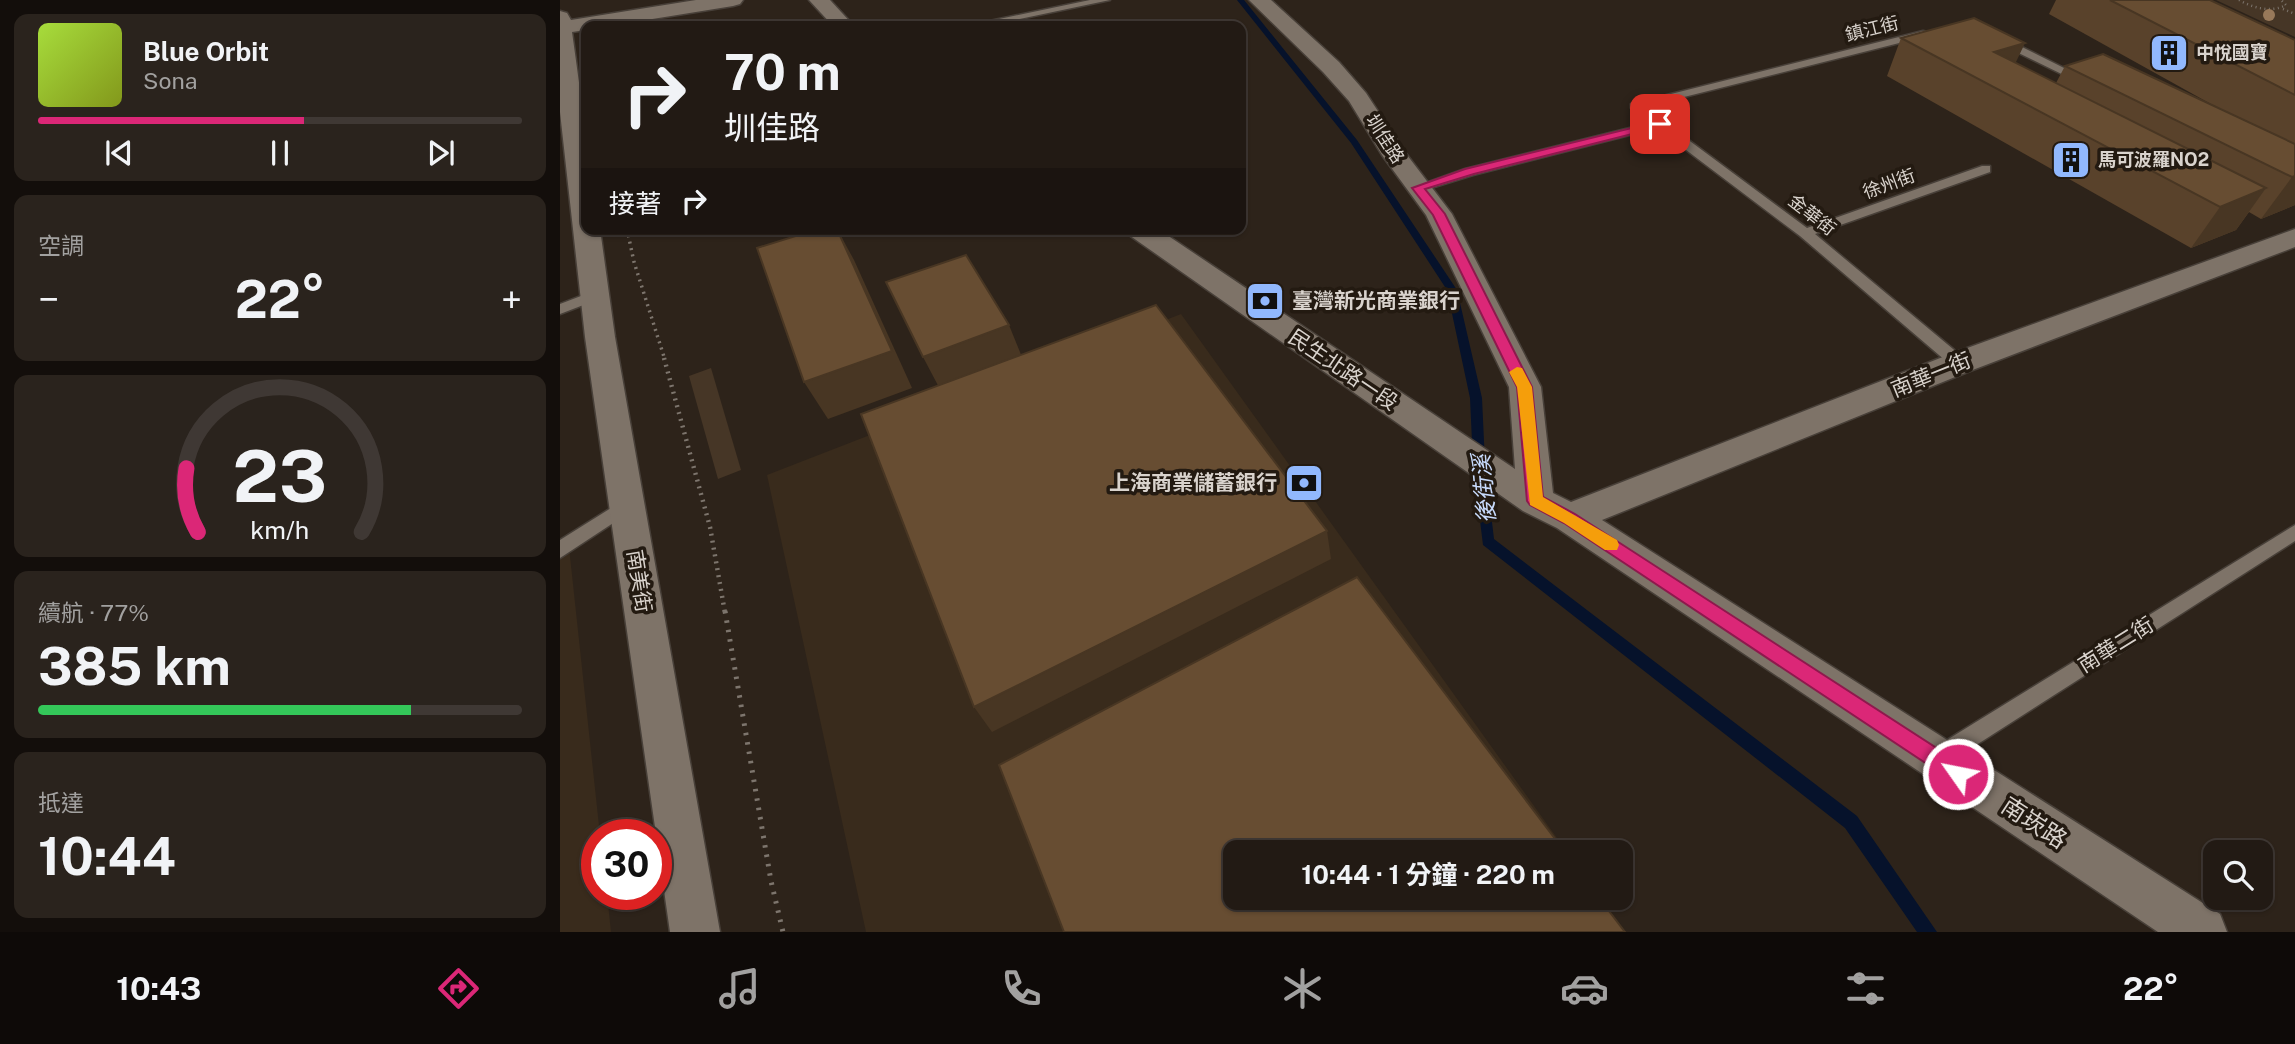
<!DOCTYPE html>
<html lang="zh-TW">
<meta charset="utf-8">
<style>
:root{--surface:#221a14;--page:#2a231d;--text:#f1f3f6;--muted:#a2a1a0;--line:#3f3834;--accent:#db2777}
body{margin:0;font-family:"Public Sans","Noto Sans TC",sans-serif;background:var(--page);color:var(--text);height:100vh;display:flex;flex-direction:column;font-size:26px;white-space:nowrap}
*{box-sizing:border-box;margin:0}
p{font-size:23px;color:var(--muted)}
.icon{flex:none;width:38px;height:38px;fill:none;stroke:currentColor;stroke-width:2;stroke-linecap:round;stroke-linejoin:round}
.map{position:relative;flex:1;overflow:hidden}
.side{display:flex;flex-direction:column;gap:14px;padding:14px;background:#130e0b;width:560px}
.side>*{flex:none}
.guide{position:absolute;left:21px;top:21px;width:665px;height:214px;border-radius:14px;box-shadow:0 2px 5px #0004,0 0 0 2px var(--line);background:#221a14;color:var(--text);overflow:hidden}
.controls{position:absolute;left:1643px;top:840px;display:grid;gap:14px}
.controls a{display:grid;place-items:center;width:70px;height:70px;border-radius:14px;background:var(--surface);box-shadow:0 2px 5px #0004,0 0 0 2px var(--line);font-size:35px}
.speed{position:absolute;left:21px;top:819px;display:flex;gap:14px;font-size:35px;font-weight:700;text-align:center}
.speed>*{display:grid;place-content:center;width:91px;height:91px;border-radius:50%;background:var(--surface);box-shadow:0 2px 5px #0004,0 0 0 2px var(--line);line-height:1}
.speed .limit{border:10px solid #d22;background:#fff;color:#111}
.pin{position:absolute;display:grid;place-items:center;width:60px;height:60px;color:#fff;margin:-30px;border-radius:14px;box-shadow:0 4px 10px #0006}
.me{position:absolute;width:77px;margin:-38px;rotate:303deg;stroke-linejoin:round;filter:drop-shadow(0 0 5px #0008)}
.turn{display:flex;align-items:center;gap:24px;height:147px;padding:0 28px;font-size:32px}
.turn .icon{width:91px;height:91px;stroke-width:2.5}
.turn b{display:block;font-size:49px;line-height:60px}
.then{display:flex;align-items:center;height:66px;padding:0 28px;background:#0003;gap:14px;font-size:26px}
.big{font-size:52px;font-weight:700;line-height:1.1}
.side .widget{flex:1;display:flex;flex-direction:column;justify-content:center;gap:10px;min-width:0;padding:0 24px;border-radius:14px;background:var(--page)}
.side .dial{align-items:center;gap:0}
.dial svg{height:182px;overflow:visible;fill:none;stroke:var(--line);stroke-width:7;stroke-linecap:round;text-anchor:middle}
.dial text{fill:var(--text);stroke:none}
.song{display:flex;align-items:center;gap:21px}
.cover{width:84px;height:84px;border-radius:10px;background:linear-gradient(135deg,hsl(80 70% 55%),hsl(70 70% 35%))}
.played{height:7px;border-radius:4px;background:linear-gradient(90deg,var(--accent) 55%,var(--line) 55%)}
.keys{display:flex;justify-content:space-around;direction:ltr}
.heat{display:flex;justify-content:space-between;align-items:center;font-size:38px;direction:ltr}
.charge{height:10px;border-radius:5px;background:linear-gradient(90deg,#34c759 77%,var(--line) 0)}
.trip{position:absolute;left:663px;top:840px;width:410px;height:70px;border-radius:14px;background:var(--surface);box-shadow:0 2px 5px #0004,0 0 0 2px var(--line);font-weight:700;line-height:70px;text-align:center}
.tab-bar{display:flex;height:112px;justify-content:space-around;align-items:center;background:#0e0a08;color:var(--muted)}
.tab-bar .icon{width:49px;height:49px}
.tab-bar .current{color:var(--accent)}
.tab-bar b{font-size:32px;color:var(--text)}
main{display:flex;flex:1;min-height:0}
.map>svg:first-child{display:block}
.built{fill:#392b1c}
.green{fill:#463626}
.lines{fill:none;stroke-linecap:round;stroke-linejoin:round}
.stream{fill:#06122b;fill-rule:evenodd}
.lane-casing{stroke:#484039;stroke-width:3}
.street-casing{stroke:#484039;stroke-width:3}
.path-far3{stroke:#7d756d;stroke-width:2.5;stroke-dasharray:1 3.5;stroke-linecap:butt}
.path-far2{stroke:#7d756d;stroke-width:3.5;stroke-dasharray:2 4.5;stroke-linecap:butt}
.path-far1{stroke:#7d756d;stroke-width:4.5;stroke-dasharray:2 5;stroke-linecap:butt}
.path{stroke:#7d756d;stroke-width:5;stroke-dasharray:2.5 7;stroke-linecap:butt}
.lane{fill:#7e7368;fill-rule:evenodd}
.street{fill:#7e7368;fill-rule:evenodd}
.tree{fill:#98795a}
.wall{fill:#59422b}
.shaded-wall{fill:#483623}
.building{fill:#674d32;stroke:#483623;stroke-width:2}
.route{fill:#db2777;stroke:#8e194d;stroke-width:2}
.slow{fill:#f59e0b}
.labels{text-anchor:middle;stroke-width:7;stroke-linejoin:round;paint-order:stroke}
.far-street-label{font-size:18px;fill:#d9d3cd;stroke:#231a11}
.far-poi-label{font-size:18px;font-weight:bold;fill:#d9d3cd;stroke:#231a11;text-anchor:start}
.poi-label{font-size:21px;font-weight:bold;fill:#d9d3cd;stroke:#231a11;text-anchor:start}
.street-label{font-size:21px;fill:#d9d3cd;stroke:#231a11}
.water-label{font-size:23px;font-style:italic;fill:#c8dbfc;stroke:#231a11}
.near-street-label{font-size:24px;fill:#d9d3cd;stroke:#231a11}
</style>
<main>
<section class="side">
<div class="widget">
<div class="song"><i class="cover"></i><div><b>Blue Orbit</b><p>Sona</p></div></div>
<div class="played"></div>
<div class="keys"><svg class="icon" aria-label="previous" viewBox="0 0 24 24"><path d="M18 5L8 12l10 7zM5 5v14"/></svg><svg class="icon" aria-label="pause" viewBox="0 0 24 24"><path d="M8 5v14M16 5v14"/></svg><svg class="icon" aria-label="next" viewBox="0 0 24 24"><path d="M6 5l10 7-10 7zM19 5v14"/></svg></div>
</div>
<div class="widget"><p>空調</p>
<div class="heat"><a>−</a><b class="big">22°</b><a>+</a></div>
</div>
<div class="widget dial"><svg viewBox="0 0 100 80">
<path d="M14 69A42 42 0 1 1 86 69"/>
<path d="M14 69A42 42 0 0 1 9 41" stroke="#db2777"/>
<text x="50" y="56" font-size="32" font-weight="700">23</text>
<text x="50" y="72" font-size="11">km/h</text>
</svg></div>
<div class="widget"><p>續航 · 77%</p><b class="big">385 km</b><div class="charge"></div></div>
<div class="widget"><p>抵達</p><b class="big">10:44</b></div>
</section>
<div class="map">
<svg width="1735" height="932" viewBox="0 0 1735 932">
<rect width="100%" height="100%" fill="#2d231a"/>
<g class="built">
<path d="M621,314l386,538h-331v46h364l24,34h-758l-99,-457z"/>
<path d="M9,547l31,288h-3v59h10l4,38h-51v-379z"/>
</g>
<g class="green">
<path d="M1656,0h79v37z"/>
<path d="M151,368l30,102 -23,9 -29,-103z"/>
</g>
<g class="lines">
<path class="stream" d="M677,0h7l113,140 100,150 25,108 3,65 9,76 363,277 80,116h-20l-72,-104 -362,-283 -10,-82 -3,-65 -23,-108 -96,-147z"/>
<g class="lane-casing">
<g id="lane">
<path d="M530,0h20l-124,26h-20z"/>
<path d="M1363,31l4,1v4l-283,71 163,121 175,-62h8v6l-175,62 150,125 2,4 -2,4h-12l-153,-131 -143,-108 -184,47 -55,17 -6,-4 53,-19 185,-46 -19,-15v-4z"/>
<path d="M1438,39h8l84,42 -10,2 -82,-40z"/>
<path d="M34,291l7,5 -2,3 -39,15v-10z"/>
<path d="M67,498l6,2 3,5 -3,5 -73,48v-18z"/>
<path d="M1735,525v16l-350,224 -8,4 -8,-4 -3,-7 3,-7z"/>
</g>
</g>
<g class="street-casing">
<g id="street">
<path d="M136,0h47l-3,4 -7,2 -124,20h-23v4l-14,2 14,101v96h14l15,108 105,595h-50l-85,-595 -25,-225v-101l7,2 4,7z"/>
<path d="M249,0h21l24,26h-21z"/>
<path d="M689,0h22l68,62 27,31 38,58 48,63 89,173 12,106 18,9 377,-147 347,-126v18l-325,124 -368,149 618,394 7,18h-69l-601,-404 -34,-17 -394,-276 -3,-6h32l357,240 -6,-82 -83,-172 -44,-60 -33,-54 -26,-29z"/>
</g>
</g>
<g class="path-far3">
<path d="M1679,0c14,8 32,13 47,5l-5,-5"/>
<path d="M1723,9l12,5"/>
</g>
<path class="path-far2" d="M67,229l7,33 31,98"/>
<path class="path-far1" d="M104,358l46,169 15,86"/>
<path class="path" d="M165,611l46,270 12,51"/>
<use href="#lane" class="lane"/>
<use href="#street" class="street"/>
</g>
<circle class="tree" cx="1709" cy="15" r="6"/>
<path class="wall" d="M1496,0h154l85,40v165l-34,14 -12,-7 -13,18 -45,18 -304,-172 14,-38 115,25 40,20 9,-17 153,42 -169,-94z"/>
<g class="shaded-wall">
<path d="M1465,43l-18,38 -13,-29z"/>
<path d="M1735,176v29l-34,14 31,-42z"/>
<path d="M1706,188l-30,42 -45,18 29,-41z"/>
<path d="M277,229l17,31 58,128 -84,31 -24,-37z"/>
<path d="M449,325l15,37 -82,31 -19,-36z"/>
<path d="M767,531l4,28 -339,173 -18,-25z"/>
</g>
<g class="building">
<path d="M1550,0h100l85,40v55z"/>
<path d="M1414,18l51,25 -31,9 272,136 -46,19 -319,-169z"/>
<path d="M1543,54l192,90v32l-3,1 -227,-111z"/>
<path d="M258,229h19l55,122 -88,31 -47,-134z"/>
<path d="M406,255l43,70 -86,32 -37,-75z"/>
<path d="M596,305l171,226 -353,176 -113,-293z"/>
<path d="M797,577l208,275h-329v46h363l26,34h-561l-65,-167z"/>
</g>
<path class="route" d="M1100,121l4,1v4l-190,48 -49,15 20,25 87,173 11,110 32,17 391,253 3,7 -3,6 -8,3 -7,-3 -387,-257 -34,-18 -3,-4 -10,-114 -84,-172 -21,-27 53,-19z"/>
<path class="slow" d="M957,367l5,1 10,19 11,110 74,43 2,5 -2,5h-12l-41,-27 -34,-18 -13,-118 -8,-15z"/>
<defs>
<g id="building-square" transform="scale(2.0125)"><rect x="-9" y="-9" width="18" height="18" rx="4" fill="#91b8fd" stroke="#231a11"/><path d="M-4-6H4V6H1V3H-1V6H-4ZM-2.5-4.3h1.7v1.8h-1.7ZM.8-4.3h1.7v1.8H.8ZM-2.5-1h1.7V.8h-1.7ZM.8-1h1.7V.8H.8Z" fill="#111"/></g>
<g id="bank-square" transform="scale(2.0125)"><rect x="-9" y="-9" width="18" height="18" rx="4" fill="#91b8fd" stroke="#231a11"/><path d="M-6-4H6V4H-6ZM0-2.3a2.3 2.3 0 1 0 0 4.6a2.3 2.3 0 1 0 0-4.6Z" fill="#111"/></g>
</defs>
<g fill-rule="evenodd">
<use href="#building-square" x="1609" y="53"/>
<use href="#building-square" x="1511" y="160"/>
<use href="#bank-square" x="705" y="301"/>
<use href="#bank-square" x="744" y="483"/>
</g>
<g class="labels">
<g class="far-street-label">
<text transform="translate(1312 29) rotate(-14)" y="6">鎮江街</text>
<text transform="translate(825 139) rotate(57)" y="6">圳佳路</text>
<text transform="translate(1329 184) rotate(-20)" y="6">徐州街</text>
<text transform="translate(1252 215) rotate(38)" y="6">金華街</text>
</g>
<g class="far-poi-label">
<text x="1636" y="59">中悅國寶</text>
<text x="1538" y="166">馬可波羅NO2</text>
</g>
<g class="poi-label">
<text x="732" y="308">臺灣新光商業銀行</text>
<text x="717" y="490" text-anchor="end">上海商業儲蓄銀行</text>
</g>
<g class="street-label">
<text transform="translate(783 370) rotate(34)" y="7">民生北路一段</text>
<text transform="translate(1371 375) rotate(-22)" y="7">南華一街</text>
<text transform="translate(79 581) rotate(81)" y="7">南美街</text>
<text transform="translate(1556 645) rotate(-32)" y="7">南華二街</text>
</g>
<g class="water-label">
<text transform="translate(924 489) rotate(-95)" y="8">後街溪</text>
</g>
<g class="near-street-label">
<text transform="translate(1474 823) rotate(33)" y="8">南崁路</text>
</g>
</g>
</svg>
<div class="controls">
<a><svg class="icon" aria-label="search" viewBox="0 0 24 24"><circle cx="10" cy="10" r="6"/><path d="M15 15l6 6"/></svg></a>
</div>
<div class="speed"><div class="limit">30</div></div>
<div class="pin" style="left:1100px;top:124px;background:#d93025"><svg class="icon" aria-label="arrive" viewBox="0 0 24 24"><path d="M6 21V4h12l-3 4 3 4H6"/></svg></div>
<svg class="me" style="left:1398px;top:774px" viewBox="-20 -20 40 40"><circle r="17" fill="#db2777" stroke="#fff" stroke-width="3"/><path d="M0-11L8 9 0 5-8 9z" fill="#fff"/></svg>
<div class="trip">10:44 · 1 分鐘 · 220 m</div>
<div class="guide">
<div class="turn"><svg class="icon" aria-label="right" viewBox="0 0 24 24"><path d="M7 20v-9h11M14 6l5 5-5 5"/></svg><div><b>70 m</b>圳佳路</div></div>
<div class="then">接著<svg class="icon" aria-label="right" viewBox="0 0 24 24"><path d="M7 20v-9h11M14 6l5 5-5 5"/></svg></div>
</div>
</div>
</main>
<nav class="tab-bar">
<b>10:43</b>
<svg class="icon current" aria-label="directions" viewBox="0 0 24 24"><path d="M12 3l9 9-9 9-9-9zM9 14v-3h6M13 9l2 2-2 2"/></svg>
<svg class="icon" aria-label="music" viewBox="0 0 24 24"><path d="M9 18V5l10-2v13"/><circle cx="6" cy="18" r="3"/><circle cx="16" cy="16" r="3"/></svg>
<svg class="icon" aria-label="phone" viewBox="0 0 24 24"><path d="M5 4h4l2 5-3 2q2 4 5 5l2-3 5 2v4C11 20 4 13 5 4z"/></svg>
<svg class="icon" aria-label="climate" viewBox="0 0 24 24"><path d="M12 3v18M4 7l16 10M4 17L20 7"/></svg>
<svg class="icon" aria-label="car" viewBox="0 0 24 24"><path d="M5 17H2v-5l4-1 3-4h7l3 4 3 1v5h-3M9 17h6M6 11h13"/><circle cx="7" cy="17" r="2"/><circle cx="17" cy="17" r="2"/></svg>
<svg class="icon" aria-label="filters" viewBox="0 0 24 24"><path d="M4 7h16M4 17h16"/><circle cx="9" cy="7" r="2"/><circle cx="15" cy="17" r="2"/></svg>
<b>22°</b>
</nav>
